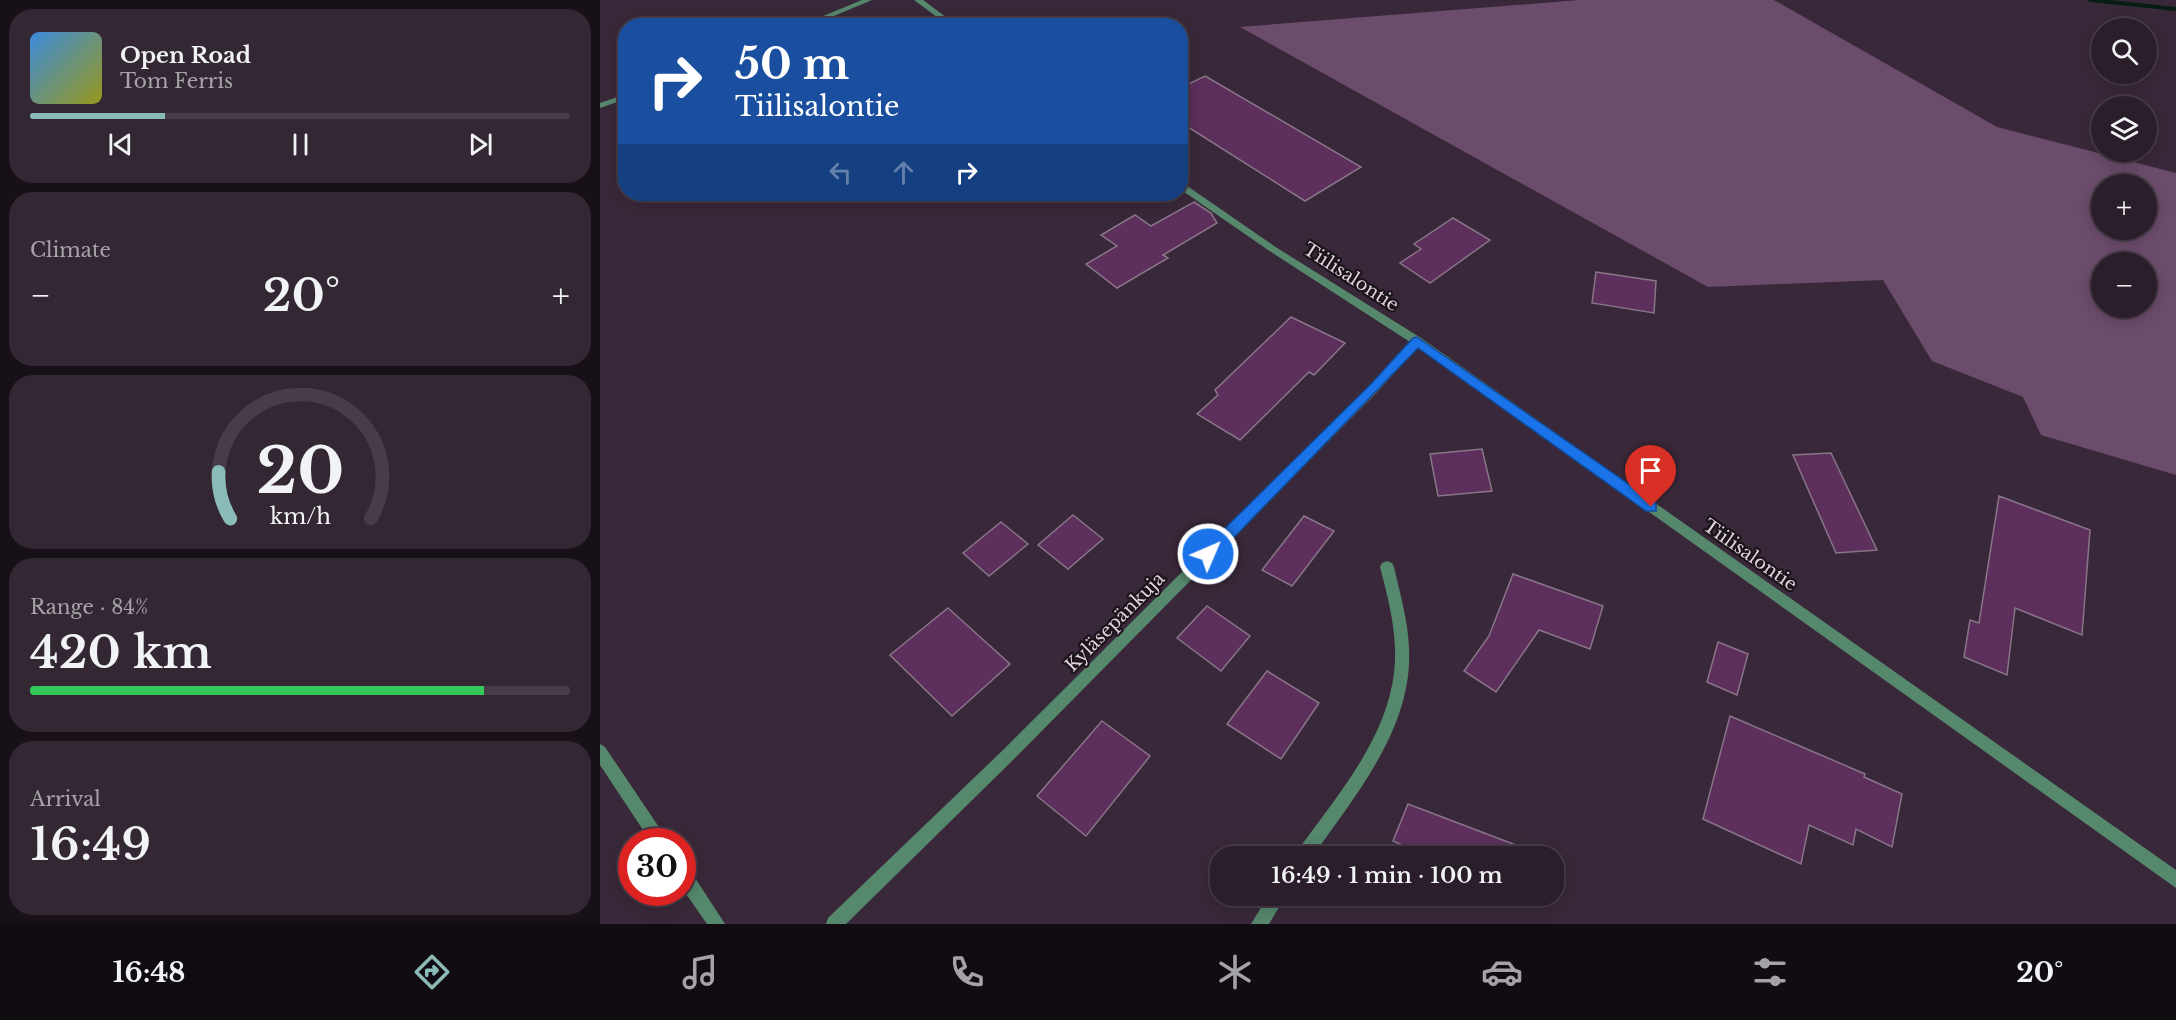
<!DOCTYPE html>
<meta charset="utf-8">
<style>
:root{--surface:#2b1e2b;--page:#332733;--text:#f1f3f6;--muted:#a6a2a9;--line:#473c47;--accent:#8bbbb9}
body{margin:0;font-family:"Libre Baskerville",serif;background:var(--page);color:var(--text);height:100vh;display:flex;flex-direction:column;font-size:22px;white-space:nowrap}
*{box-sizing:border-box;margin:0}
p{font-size:20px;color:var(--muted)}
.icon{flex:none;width:33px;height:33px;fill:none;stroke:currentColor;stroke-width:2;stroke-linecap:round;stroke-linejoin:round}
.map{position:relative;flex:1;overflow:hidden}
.drawer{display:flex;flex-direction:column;gap:9px;padding:9px;background:#181018;width:600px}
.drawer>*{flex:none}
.hud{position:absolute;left:18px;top:18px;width:570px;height:183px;border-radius:24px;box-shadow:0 3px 15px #0003,0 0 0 2px var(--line);background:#1a4fa0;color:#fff;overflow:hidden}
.tools{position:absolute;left:1491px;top:18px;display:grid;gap:12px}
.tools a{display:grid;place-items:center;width:66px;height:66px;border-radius:50%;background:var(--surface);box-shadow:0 3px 15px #0003,0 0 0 2px var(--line);font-size:30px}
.speed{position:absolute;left:18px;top:828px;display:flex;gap:12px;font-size:30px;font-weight:700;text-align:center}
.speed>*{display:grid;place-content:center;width:78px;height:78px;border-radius:50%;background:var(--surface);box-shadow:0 3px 15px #0003,0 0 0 2px var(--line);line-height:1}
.speed .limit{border:9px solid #d22;background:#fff;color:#111}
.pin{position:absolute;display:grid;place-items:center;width:51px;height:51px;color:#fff;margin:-62px -26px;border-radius:50% 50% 50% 0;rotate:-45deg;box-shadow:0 0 6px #0007}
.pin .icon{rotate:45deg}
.me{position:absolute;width:66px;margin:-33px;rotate:45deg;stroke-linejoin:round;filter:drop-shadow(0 0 4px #0008)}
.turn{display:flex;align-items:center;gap:21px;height:126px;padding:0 18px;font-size:27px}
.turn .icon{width:78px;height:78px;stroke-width:2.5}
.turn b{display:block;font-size:42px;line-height:51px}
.lanes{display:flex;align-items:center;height:57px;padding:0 18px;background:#0003;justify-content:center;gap:30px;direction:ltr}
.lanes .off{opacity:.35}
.big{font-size:45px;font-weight:600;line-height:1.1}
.drawer .widget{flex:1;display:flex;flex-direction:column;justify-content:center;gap:9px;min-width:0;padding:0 21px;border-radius:24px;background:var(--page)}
.drawer .dial{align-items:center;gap:0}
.dial svg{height:156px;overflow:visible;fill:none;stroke:var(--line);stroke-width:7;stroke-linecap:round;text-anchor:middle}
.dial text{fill:var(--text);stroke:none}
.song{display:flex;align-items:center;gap:18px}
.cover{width:72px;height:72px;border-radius:9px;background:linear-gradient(135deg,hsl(210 70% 55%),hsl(60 70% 35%))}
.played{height:6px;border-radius:3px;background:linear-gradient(90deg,var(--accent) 25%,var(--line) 25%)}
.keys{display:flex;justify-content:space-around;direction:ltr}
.heat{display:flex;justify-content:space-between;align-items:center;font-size:33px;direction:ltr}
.charge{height:9px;border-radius:4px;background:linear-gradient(90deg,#34c759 84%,var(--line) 0)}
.trip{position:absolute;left:610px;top:846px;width:354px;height:60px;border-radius:24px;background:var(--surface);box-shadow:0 3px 15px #0003,0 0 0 2px var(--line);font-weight:600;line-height:60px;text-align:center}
.dock{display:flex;height:96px;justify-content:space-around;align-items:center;background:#110c11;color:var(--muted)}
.dock .icon{width:42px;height:42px}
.dock .active{color:var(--accent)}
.dock b{font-size:27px;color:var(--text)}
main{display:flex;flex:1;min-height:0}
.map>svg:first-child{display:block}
.green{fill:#6c4c6b;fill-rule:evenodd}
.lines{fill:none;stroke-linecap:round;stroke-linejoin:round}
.stream{fill:#071e13;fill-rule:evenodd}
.building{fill:#5c2f5c;stroke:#897588;stroke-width:1.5}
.minor{fill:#56886e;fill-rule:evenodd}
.tertiary{fill:#56886e;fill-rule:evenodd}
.route{fill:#1a73e8;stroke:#114b97;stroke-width:1.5}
.labels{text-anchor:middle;stroke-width:4.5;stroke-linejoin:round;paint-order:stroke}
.street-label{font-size:18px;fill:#dfd3de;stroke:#1c141b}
</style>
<main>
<section class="drawer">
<div class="widget">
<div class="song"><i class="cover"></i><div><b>Open Road</b><p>Tom Ferris</p></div></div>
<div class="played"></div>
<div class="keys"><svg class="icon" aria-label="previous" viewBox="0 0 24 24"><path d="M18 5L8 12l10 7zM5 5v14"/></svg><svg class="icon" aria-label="pause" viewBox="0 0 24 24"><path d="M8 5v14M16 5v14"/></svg><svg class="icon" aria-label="next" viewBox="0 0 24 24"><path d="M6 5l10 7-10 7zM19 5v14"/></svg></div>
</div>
<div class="widget"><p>Climate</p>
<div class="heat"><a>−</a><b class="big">20°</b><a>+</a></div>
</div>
<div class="widget dial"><svg viewBox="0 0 100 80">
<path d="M14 69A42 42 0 1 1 86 69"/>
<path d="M14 69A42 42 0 0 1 8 45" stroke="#8bbbb9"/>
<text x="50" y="56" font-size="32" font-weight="700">20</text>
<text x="50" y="72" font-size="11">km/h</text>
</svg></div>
<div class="widget"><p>Range · 84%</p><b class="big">420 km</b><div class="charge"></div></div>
<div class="widget"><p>Arrival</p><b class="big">16:49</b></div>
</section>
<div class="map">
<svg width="1576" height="924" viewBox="0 0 1576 924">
<rect width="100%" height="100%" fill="#392839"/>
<path class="green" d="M979,0h195l223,127 179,46v302l-135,-40 -18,-38 -91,-36 -49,-81 -175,7 -468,-260zM1502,184h44v46h-44zM1502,262h44v46h-44z"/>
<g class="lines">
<path class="stream" d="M1486,0h25l65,7v4l-86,-9z"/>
</g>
<g class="building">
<path d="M605,76l156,91 -56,34 -125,-79v-34z"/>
<path d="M594,202l17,11 6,10 -54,32 5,3 -51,30 -31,-24 31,-18 -16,-11 34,-20 16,11z"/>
<path d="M853,218l37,22 -60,43 -30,-20 21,-14 -7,-5z"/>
<path d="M996,272l60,9 -2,32 -62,-10z"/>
<path d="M691,317l54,26 -31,32 -5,-3 -69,68 -43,-26 21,-19 -3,-5z"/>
<path d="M882,449l10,42 -54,5 -8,-42z"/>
<path d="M1231,453l46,97 -41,3 -43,-98z"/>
<path d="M1399,496l91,34 -8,105 -67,-27 -8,67 -43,-18 6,-37 9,3z"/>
<path d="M473,515l30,24 -35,30 -30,-24z"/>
<path d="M704,516l30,15 -42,55 -30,-16z"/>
<path d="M401,522l27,22 -39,32 -26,-23z"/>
<path d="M913,574l90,32 -13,43 -51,-19 -43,62 -32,-21 25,-35z"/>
<path d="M607,606l43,30 -29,35 -44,-33z"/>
<path d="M348,608l62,56 -58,52 -62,-61z"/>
<path d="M1118,642l30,12 -11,41 -30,-13z"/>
<path d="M667,671l52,32 -38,56 -54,-35z"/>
<path d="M1130,716l135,58 -1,3 38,17 -10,53 -36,-18 -3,16 -44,-20 -8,39 -98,-45z"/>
<path d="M502,721l48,35 -64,80 -49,-40z"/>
<path d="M808,804l113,43 -3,9h-90l-35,-15z"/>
</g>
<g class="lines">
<g class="minor">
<path d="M314,0h9l35,26h-9z"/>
<path d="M580,181l94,65 147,92 755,532v18l-758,-541 -39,43 -366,370 -167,164h-20l2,-6 175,-168 368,-366 39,-42 -142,-92 -88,-61z"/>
<path d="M787,561l5,2 2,4c6,27 14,53 15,81 4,80 -53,146 -96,208h-17l2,-6c43,-60 100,-123 97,-202 -1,-28 -8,-54 -15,-81l2,-4z"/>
<path d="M668,896h18l-17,28h-18z"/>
</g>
<g class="tertiary">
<path d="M262,0h10l-62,26h-11z"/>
<path d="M26,94v5l-26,9v-5z"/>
<path d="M0,744l5,3 64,95h-18l-51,-77z"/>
<path d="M82,865l6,2 37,57h-18l-25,-36z"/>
</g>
</g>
<path class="route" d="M817,337l239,166v8h-10l-228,-163 -205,211h-10l-2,-5 2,-4 168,-166 42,-46z"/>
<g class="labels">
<g class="street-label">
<text transform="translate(751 277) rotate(33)" y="6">Tiilisalontie</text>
<text transform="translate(1150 555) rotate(35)" y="6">Tiilisalontie</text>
<text transform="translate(515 622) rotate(-45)" y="6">Kyläsepänkuja</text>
</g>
</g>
</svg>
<div class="tools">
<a><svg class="icon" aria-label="search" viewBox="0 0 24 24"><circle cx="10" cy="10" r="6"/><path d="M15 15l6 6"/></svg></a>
<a><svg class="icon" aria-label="layers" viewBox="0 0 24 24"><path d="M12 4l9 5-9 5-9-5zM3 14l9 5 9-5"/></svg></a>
<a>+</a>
<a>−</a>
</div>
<div class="speed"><div class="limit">30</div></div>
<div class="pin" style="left:1051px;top:507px;background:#d93025"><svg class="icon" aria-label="arrive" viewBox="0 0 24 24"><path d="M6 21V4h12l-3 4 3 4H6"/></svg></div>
<svg class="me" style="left:608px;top:554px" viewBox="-20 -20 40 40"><circle r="17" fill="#1a73e8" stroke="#fff" stroke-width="3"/><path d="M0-11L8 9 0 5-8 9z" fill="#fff"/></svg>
<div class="trip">16:49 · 1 min · 100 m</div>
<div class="hud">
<div class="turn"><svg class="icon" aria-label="right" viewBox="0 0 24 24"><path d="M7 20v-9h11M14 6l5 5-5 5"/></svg><div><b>50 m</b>Tiilisalontie</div></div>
<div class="lanes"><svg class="icon off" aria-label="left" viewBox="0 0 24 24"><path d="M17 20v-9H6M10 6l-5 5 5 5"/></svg><svg class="icon off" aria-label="ahead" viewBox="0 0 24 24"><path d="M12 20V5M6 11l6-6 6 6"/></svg><svg class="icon" aria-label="right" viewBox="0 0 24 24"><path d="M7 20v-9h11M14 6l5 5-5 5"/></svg></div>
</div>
</div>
</main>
<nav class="dock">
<b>16:48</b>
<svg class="icon active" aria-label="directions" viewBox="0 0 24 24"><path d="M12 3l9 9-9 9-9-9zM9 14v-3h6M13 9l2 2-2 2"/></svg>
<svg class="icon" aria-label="music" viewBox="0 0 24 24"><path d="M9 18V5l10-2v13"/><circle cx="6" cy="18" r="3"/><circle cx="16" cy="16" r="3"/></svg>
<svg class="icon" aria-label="phone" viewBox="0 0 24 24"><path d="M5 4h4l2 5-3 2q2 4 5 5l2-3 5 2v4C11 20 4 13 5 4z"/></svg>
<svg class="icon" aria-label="climate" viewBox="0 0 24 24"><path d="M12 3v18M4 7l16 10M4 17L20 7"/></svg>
<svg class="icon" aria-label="car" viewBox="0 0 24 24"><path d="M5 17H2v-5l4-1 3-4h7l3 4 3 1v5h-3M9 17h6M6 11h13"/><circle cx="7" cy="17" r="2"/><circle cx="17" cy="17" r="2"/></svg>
<svg class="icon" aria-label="filters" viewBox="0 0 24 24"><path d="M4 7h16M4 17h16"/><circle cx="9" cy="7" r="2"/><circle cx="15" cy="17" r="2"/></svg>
<b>20°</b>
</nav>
